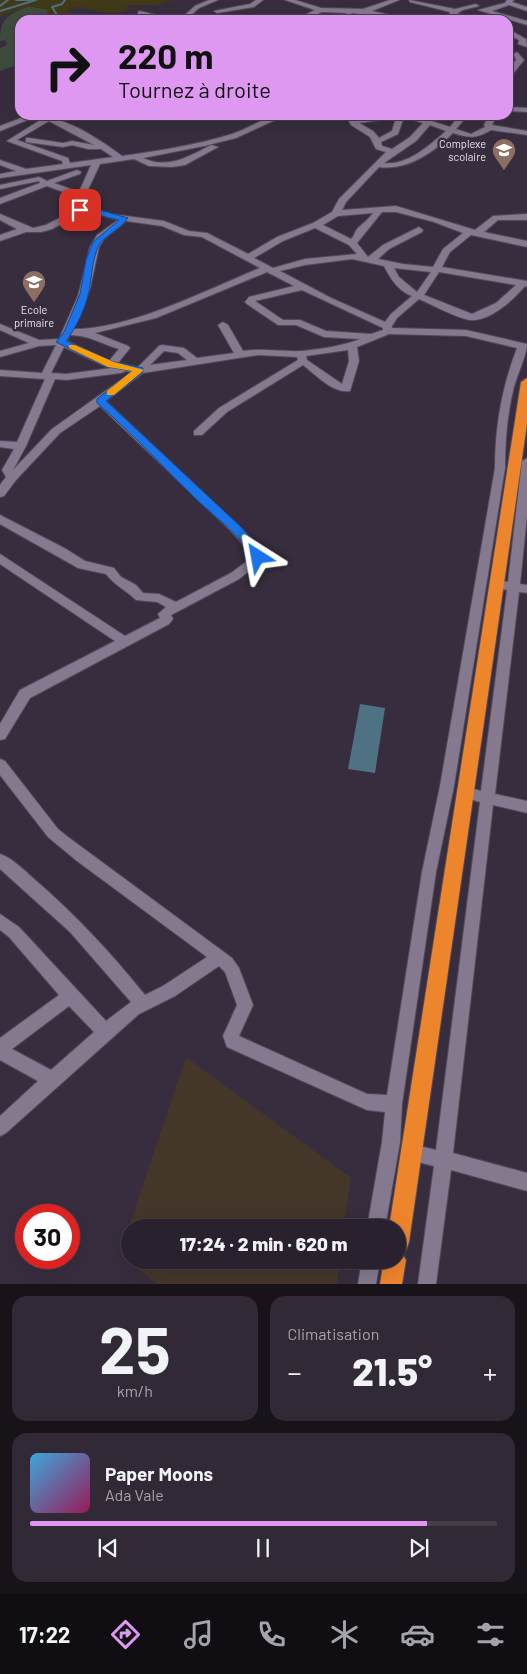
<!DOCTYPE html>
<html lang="fr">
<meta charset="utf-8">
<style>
:root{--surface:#29222e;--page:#312a36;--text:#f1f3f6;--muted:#a5a4aa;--line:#453f4a;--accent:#de98f2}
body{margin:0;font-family:Barlow,sans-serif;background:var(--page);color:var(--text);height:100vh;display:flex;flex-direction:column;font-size:19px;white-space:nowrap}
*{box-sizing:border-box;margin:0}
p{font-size:16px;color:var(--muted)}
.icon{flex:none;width:28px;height:28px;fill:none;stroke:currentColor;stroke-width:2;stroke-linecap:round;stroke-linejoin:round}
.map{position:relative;height:1284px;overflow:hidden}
.panel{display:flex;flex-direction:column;gap:12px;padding:12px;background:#171319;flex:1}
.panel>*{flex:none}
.banner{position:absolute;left:15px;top:15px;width:498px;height:105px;border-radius:15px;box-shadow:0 5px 20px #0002,0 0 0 1px var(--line);background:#de98f2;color:#111;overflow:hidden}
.speed{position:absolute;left:15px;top:1204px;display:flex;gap:10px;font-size:25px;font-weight:700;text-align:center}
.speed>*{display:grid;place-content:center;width:65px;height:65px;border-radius:50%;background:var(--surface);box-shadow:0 5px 20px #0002,0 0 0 1px var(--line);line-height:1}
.speed .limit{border:8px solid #d22;background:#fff;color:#111}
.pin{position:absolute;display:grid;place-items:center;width:42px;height:42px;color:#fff;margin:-21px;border-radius:10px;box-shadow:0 2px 8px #0006}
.me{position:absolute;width:55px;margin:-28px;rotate:326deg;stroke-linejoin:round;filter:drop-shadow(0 0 4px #0008)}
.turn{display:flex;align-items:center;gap:18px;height:105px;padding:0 20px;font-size:22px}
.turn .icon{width:65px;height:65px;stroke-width:2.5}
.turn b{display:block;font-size:35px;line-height:42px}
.big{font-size:38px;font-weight:800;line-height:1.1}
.panel .tile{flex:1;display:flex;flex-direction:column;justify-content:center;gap:8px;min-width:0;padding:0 18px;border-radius:15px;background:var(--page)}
.panel .dial{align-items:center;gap:0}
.dial b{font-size:65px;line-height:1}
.song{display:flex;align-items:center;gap:15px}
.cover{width:60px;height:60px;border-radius:8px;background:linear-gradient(135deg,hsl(200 70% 55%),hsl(330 70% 35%))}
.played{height:5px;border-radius:2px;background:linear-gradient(90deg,var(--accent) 85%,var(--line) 85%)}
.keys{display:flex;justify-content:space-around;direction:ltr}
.heat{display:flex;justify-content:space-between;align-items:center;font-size:28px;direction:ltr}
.panel .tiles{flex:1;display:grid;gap:12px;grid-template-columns:1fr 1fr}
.tile:last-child{grid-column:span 2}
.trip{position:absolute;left:121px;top:1219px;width:285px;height:50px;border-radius:25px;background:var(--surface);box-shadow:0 5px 20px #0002,0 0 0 1px var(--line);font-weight:800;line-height:50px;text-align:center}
.dock{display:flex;height:80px;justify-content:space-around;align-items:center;background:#100e12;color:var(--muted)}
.dock .icon{width:35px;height:35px}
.dock .active{color:var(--accent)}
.dock b{font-size:22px;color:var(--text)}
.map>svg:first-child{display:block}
.industrial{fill:#443629}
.green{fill:#3f4c3d}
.sand{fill:#413918}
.water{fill:#4e7284}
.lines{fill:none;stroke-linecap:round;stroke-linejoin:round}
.stream{stroke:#4e7284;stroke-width:2}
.minor-casing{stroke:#534a59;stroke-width:2}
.highway-casing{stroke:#534a59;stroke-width:2}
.minor{fill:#84798e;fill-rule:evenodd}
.highway{fill:#ed852c;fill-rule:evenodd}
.route{fill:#1a73e8;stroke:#114b97}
.slow{fill:#f59e0b}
.labels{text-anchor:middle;stroke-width:5;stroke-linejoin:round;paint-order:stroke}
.far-poi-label{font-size:11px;fill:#e8e2ed;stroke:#372d3e;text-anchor:end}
</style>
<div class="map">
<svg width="527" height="1284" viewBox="0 0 527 1284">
<rect width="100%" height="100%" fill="#372d3e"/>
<path class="industrial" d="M186,1057l165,121 -7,49 -214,1v32h210l-3,24h-181l-36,-31z"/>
<path class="green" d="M29,6l19,4 -2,10h-26v44l-20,7v-23l7,-3 -2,-5 -5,1c0,-23 9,-27 29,-35z"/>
<path class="sand" d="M0,0h172l-14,5h-31l1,5c-24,11 -43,-10 -61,0l7,5 -2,2c-8,2 -18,2 -25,-2l1,-5 -19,-4 -29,11z"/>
<path class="water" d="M360,704l25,4 -10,65 -27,-4z"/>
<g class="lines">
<g class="stream">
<path d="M16,0h14"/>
<path d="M0,6l8,-6"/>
<path d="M0,11l36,-11"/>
<path d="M57,20v-5l-5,-8 10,-3 3,-4"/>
</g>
<g class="minor-casing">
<g id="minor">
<path d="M209,0h9l-19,8 -8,7 -5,-1 9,-8z"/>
<path d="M256,0h7l-9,7 -37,6 -3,-2 36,-7z"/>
<path d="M285,0h10l26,8 42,1 27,-9h9l-27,11 41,9h-13l-48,-7 -7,7h-8l9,-7 -24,-1 -7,3 15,5 -21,-2 -14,2 20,-10z"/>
<path d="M409,0l46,9 21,-5 3,2 -16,4 -6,3 16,6 -7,1 -17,-5 1,-3 -40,-10z"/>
<path d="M507,0h7l-2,2 15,5v4l-18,-6 -17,6 35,10v4l-49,-15 27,-7z"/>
<path d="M140,11l32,8 1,1h-12l-23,-6v-2z"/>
<path d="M273,15l15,4 -36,1z"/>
<path d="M508,29l18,10 1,8 -9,-3 1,-4 -11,-6z"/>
<path d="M517,52l7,8 -13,16h-3v-6l8,-10 -2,-6z"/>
<path d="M508,107l19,1v4l-19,-1z"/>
<path d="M29,115c34,0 66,21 93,41 37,-5 74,-11 110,-22 18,-6 35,-19 54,-19l-50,23 -32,8 -61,12c24,12 47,-2 68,-13l7,2 -33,18 -13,2 -23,-1 -15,-7 -34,5 -15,32 1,10 25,8 53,7 25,10 18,2 41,21 29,-17 36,-14 19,-11 7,-13 47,-47 -10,-3 -6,-12 -19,-12 -2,-4 3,-6h8l-1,3 26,-3h28l37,12 10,-12h8l-12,14 15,5 14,-7 -1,-2 5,-10h8l-5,10 35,6v4l-36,-5c-15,9 -22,8 -38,3 -19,19 -46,38 -74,34l-33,35 -4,8 54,-4 79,24 18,-14 34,-2v6h-29l-14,12 43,9v6l-56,-12 -21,17 -8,15 85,14v6l-2,-1c-12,14 -35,36 -55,34 -14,-2 -37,-15 -51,-21l-22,19 -5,8v2l74,2 61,14c0,11 -11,33 -14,47 -6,25 -8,51 -8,77l-51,318 -18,86 -34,232 -2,38 -15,86h-18l15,-86 3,-30 -18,-2 -140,-63 -4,-11 14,-31 -12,-33 -6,-6 -44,30 -36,18 -133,119 -6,3v-20l38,-35 -38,-21v-22l59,-43 -50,-58 -9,-7v-16l19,13 87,94 25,-19 -61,-70 -70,-63v-15c12,4 24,16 34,25 41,35 77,74 111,116l18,-9 44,-29 -130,-96 -29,-24 -48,-62v-16l5,2 53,68 10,8 164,121 7,10 14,37 -14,31 128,58 20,1 35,-223 18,-86 55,-318c0,-42 7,-81 22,-120l-51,-12 -77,-2 -32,13 2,14 -9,30c-17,3 -35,-17 -47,-26l-76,47 -25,23h-8v-4l25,-23 79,-48 -1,-3 -39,-2 -115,18 -37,28 141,133 16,18 -1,9 -23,18 -68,36 2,4 -4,5 -139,74 -25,41 -5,1v-16l20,-34 95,-49 -115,-77v-10l125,82 35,-18 -2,-4 8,-7 -9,-5 -21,-2c-10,-10 -22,-15 -30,-26l-28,-6 -78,-44v-9l66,34 19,12 29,7 7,9 15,8 7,8 16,1 17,8 55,-29 19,-14 1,-6 -19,-21 -132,-126 -40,27 -44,47 -12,16 -4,1v-12l6,-8 -4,-7 12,-21 -14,-2v-6l17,1 28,-63 -45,-3v-6l42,3 14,-28 -17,1 -39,11v-6l29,-8 -29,-13v-6l39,16 20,-1 19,-43 12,-49 7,-12 21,-15 -32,-9 -34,18 -11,3h-15l-26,9v-6l17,-6 -17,-9v-6l33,14 13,-3 33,-17 -2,-11 -30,-11 -47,18v-6l40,-15 -1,-2 -39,8v-4l39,-8 8,4 30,-11 4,2 -1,2 -26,9 25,9 12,-27 -91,13v-4l16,-3 -16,-6v-5l26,9 37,-5 -1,-3 -55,-20 35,-22h-12l-30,12v-5zM404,117l19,6 -13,14 -18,12 -10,-3 -1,-4 17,-8zM396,118l-4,13 -13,7 -6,-7 -14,-8zM49,121l45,24 -22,-4 -9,2 -34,-5h-3v4l37,5 9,-2 16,4h13l12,8 -43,6 -2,-5 -51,-18zM430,125l16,6c-16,14 -39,35 -62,32l32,-22zM382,212h14l38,10 29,11 -20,16 -10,18 -30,-3 -25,-5 11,-10 33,-17 1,-2 -4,-3 -36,18 -15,12 -11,-14zM373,213c-4,6 -10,10 -15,15 -4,4 -3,8 -7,11l-28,-14 15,-9zM126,221l36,5 22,9 18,2 58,31c-54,22 -129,61 -187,61l17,-40 9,-42 5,-8zM315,228l34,17 8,9 -52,5 -32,9 -19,-10 29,-17zM352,259l32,7c6,12 14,25 28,30l-21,18 -6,8 -54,-24 -51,-27 25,-6zM394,268l37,4 -14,20 -18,-15zM267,272l27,14 -45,11 -4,5 2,2 31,21h18l28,12 36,2c-17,7 -39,10 -58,12 -20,1 -39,-3 -59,0l-15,-26 -5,-3 -5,3 16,28 -37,5 -13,-10 -22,-3 -3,1 -21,21 -20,-4 12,-15 -2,-2 -33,-13 61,-15zM439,272l77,13 -20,18 -24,11 -48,-19zM302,290l81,38v2l-12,4 -45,-3 -26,-11h-17l-28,-19zM70,335c18,0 32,9 49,14l-10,12 -42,-20zM64,347l43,20 5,1 -46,6 -15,-1zM348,350l1,11 -7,23 -35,-24 -1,-4zM164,351l14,2 9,7 -37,5zM126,371l6,1 -80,57 -39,41 13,-24 29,-67 11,1 55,-7zM69,1006l25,26 -43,38 -39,-21z"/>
<path d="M527,458v58l-7,68 7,1v8l-8,-1 -24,202 32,7v12l-34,-8 -40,348 74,20v18l-76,-21 -15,114h-18l16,-118 -29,-7 -3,-6 3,-6 6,-3 25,6 44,-348 -18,-5 -2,-4 2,-4 5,-2 14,4 26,-201 -14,-3 -2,-3 6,-4 11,2 14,-121z"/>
<path d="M362,1260h18l-4,24h-18z"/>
</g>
</g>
<g class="highway-casing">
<path id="highway" d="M527,378v46l-118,818 -3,8 -5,2 5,8 -4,24h-22l4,-24h14v-32h-9l132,-846z"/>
</g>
<use href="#minor" class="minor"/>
<use href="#highway" class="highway"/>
</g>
<path class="route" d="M85,206l43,12c-7,11 -23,17 -29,27 -7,14 -7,31 -10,46 -3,16 -13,37 -23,50l48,21 29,6v4l-37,29 135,126 16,18 6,12 -2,2h-7c-14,-25 -37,-40 -58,-60 -33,-32 -64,-66 -99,-96v-4l35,-28 -24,-4 -52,-25 8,-10 16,-38 6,-34 7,-18 26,-22 -42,-10z"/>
<path class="slow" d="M69,345h6l39,17 30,8 -30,25h-7v-4l25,-20 -24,-4 -39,-19z"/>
<defs>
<g id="school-pin" transform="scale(1.25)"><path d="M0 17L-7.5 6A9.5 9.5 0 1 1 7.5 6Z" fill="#8d6e63" stroke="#372d3e"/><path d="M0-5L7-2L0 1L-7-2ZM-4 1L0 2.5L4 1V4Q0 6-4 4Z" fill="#fff"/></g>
</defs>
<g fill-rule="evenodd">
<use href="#school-pin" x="504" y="150"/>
<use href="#school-pin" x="34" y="282"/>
</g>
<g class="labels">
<g class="far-poi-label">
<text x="486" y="148">Complexe<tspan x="486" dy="13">scolaire</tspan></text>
<text x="34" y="314" text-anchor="middle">Ecole<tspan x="34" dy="13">primaire</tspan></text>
</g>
</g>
</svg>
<div class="speed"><div class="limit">30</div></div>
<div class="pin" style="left:80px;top:210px;background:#d93025"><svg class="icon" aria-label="arrive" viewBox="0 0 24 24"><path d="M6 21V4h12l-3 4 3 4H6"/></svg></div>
<svg class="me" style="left:258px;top:557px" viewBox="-20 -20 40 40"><path d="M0-17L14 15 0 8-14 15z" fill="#1a73e8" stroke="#fff" stroke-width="4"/></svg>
<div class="trip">17:24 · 2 min · 620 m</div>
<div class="banner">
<div class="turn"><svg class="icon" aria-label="right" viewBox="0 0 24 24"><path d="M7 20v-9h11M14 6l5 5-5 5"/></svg><div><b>220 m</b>Tournez à droite</div></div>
</div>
</div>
<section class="panel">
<div class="tiles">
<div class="tile dial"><b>25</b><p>km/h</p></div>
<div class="tile"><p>Climatisation</p>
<div class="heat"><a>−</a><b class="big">21.5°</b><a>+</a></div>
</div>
<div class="tile">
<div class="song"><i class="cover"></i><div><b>Paper Moons</b><p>Ada Vale</p></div></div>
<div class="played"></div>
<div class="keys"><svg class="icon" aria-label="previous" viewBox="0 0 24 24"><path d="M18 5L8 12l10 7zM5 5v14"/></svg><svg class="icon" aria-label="pause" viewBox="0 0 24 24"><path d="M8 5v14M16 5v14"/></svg><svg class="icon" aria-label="next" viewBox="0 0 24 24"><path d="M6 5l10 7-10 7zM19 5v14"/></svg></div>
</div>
</div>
</section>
<nav class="dock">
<b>17:22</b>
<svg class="icon active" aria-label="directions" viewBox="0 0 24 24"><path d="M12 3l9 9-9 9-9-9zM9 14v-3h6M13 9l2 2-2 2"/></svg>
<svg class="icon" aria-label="music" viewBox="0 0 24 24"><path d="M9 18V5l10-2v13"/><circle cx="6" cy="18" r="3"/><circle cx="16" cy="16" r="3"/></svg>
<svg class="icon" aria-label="phone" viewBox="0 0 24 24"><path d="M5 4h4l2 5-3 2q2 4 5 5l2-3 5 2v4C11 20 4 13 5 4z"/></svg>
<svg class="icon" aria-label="climate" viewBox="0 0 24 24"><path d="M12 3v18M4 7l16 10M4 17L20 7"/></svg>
<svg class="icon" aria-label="car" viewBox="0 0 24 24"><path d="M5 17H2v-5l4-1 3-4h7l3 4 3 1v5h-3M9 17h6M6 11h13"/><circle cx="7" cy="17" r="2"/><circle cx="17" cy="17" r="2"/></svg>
<svg class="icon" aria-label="filters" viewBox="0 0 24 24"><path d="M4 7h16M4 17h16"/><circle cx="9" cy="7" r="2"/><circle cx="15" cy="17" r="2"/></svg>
</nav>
